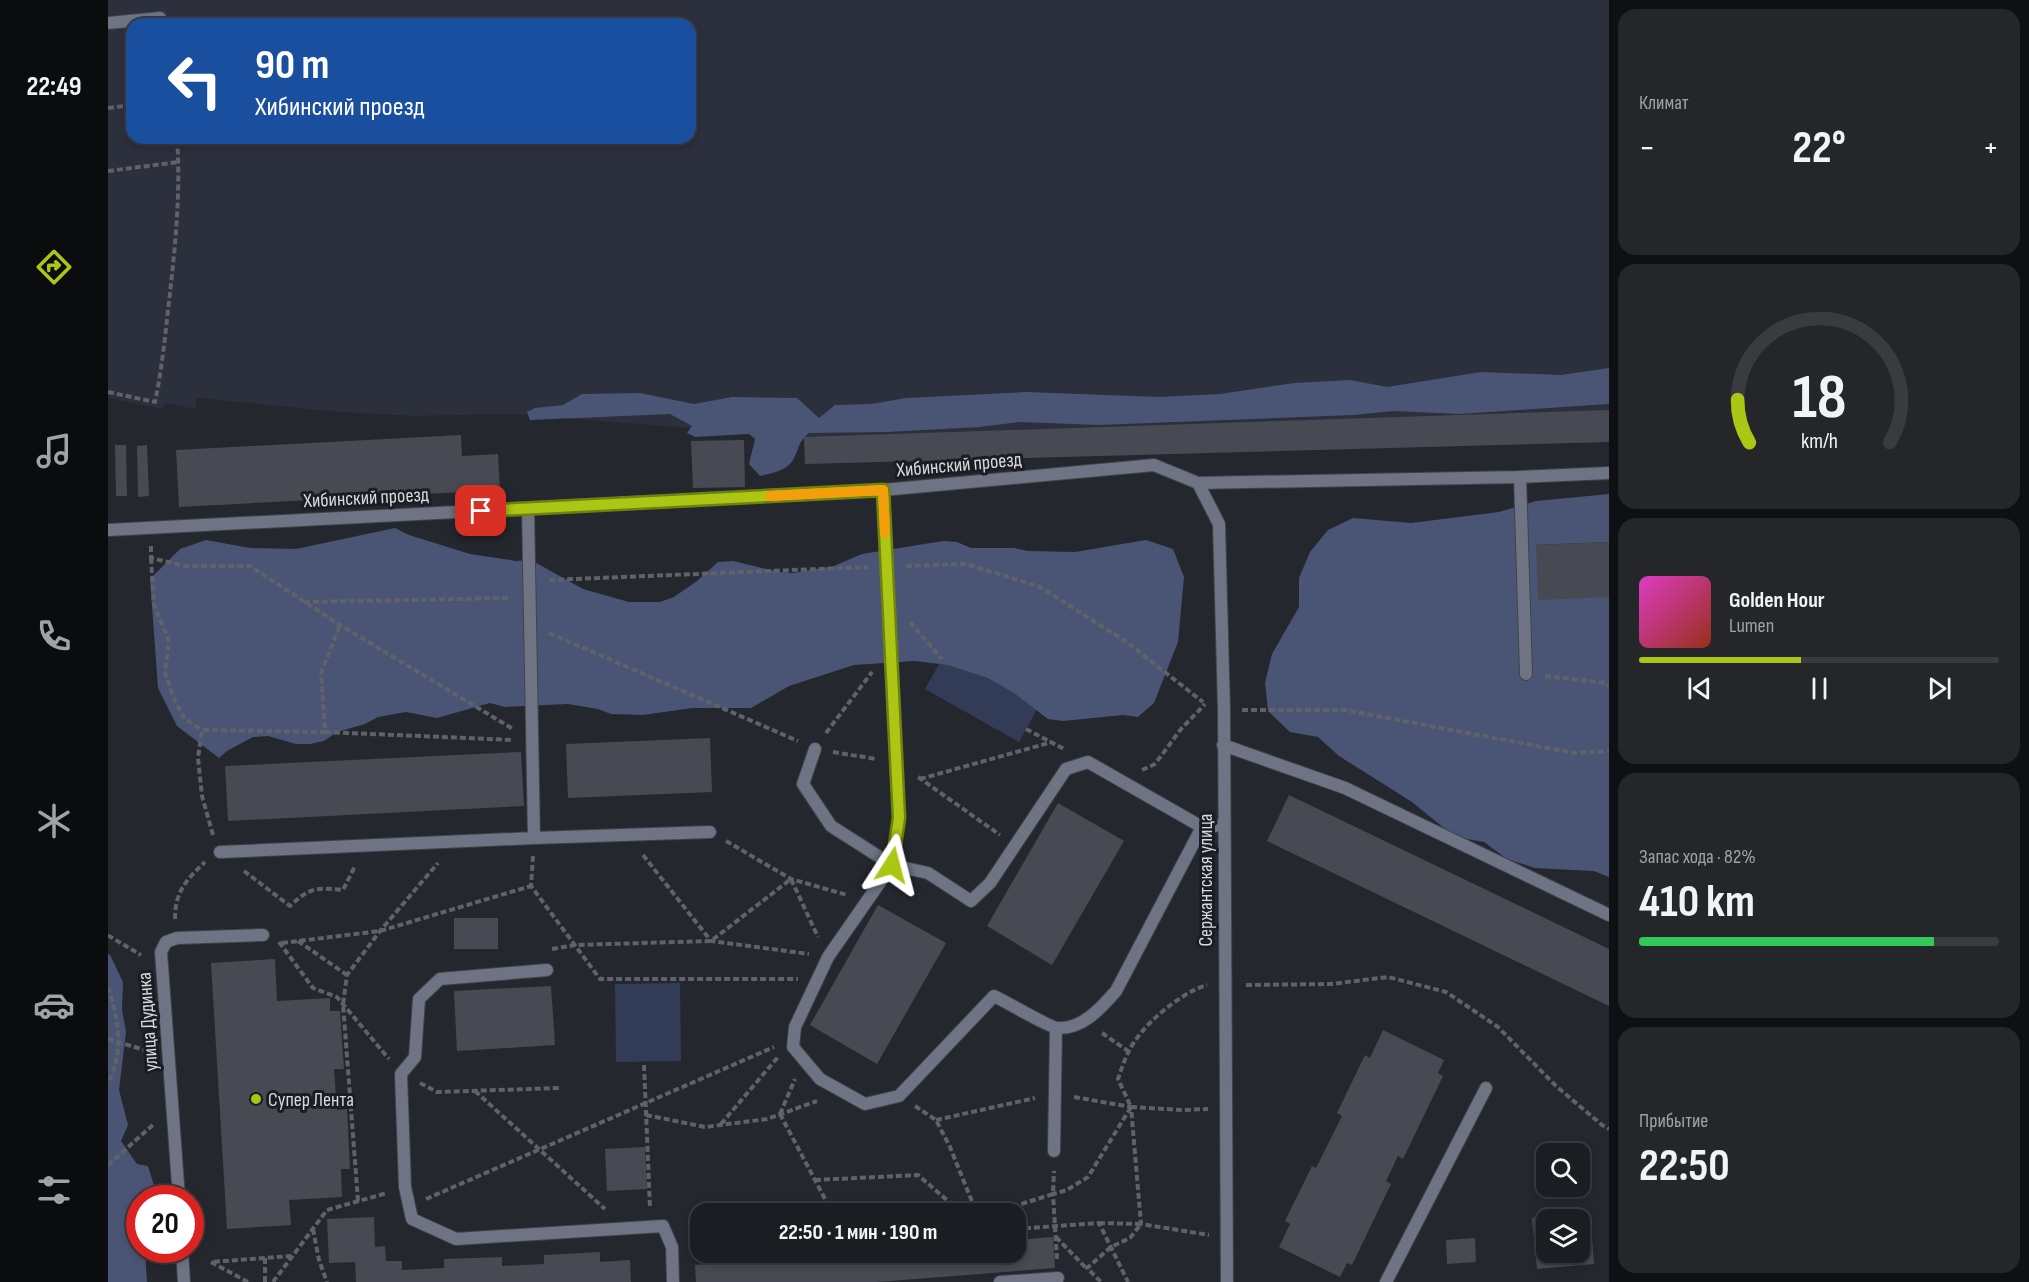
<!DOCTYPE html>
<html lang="ru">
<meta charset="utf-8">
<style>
:root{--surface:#1b1d22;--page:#24262a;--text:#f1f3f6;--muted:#a0a2a5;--line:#393b40;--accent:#abc615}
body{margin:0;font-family:"Sofia Sans Condensed",sans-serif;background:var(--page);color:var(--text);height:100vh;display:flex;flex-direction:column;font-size:22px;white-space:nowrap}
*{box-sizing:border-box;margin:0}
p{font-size:20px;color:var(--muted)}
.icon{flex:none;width:33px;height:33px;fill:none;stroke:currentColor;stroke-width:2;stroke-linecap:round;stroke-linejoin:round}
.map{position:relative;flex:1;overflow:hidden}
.side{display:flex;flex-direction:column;gap:9px;padding:9px;background:#0f1013;width:420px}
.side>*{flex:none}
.banner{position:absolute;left:18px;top:18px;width:570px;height:126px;border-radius:18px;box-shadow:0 3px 9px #0003,0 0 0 2px var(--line);background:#1a4fa0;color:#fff;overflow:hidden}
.fabs{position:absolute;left:1428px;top:1143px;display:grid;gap:12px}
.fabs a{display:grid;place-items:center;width:54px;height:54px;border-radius:12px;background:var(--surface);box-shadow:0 3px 9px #0003,0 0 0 2px var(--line);font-size:30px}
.speed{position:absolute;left:18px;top:1185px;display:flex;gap:12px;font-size:30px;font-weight:700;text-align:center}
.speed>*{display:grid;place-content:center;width:78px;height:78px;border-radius:50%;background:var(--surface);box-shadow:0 3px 9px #0003,0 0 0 2px var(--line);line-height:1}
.speed .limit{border:9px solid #d22;background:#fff;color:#111}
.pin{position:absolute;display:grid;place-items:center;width:51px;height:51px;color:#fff;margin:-26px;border-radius:12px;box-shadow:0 3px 9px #0006}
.me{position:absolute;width:66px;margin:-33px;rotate:9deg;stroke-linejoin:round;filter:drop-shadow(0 0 4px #0008)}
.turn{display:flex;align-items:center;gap:21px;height:126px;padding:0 30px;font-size:27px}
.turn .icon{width:78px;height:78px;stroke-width:2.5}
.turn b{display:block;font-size:42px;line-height:51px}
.big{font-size:45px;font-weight:700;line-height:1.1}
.side .card{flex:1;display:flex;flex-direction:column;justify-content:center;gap:9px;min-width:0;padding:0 21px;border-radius:18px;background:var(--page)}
.side .dial{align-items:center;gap:0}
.dial svg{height:156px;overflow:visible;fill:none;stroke:var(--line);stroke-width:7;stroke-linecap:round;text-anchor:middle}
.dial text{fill:var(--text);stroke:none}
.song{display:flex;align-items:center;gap:18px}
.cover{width:72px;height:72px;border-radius:9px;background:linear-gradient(135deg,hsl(310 70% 55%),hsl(10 70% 35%))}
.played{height:6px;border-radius:3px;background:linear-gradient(90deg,var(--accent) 45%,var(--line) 45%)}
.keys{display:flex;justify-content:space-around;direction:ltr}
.heat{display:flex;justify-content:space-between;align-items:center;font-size:33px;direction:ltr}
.charge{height:9px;border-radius:4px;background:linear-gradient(90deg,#34c759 82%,var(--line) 0)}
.trip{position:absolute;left:582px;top:1203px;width:336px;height:60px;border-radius:18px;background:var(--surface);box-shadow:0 3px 9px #0003,0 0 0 2px var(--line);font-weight:700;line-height:60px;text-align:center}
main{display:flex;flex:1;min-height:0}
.tab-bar{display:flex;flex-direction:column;width:108px;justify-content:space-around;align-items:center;background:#0b0c0e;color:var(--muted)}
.tab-bar .icon{width:42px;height:42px}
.tab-bar .on{color:var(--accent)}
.tab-bar b{font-size:27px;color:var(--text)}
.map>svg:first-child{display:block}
.built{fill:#2c2f3c;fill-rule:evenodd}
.green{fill:#333c57}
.forest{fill:#4a5575}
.building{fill:#474a52;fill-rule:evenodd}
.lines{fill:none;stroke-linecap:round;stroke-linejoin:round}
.service-casing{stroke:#41434a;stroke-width:14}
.minor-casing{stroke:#41434a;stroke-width:14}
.path{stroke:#606269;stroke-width:4;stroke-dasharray:6 3;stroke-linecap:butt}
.service{stroke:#6e7483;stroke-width:12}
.minor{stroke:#6e7483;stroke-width:12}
.route-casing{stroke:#6f810e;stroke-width:15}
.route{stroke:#abc615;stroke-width:10}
.slow{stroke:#f59e0b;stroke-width:10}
.poi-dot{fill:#abc615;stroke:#1b1d24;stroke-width:2}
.labels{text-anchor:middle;stroke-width:6;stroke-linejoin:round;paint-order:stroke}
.street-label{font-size:20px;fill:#d7d9de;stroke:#1b1d24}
.poi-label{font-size:20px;fill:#d7d9de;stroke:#1b1d24;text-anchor:start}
</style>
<main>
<nav class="tab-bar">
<b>22:49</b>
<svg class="icon on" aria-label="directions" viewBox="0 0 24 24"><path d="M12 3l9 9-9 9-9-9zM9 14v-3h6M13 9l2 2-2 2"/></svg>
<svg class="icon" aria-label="music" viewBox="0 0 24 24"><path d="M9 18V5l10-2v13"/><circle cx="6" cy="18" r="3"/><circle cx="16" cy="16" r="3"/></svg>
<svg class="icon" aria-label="phone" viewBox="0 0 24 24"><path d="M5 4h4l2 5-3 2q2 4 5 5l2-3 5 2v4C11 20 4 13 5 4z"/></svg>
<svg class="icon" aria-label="climate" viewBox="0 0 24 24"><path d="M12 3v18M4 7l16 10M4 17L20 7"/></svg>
<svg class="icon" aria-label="car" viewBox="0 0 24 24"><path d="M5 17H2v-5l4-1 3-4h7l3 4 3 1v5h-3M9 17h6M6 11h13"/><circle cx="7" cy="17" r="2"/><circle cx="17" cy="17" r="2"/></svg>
<svg class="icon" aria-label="filters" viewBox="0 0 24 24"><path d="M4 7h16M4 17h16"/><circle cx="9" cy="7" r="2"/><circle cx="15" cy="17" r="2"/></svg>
</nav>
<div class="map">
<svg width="1501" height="1282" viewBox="0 0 1501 1282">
<rect width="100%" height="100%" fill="#24272e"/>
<path class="built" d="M0,0h1501v442l-804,22 -1,-27 -292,-23 -98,2 -76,-4 -141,-14 -2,11 -30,-6 -2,6 -55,-11zM24,24h558v114h-558z"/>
<g class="green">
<path d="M846,638l93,53 -28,51 -94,-53z"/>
<path d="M572,983l1,78 -65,1 -1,-78z"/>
</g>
<g class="forest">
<path d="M1501,368v36l-17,1 -132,9 -66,-3 -41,4 -255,10 -78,-3 -41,5 -92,5 -78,1c-13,12 -8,12 -15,25 -6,13 -22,15 -34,18l-11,-12 6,-25 -6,-5 -54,3 -8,-4 5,-7 -22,-12 -140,6 -3,-8 8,-4 28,-3 19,-11 58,-1 54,11 38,-7 65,1 22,20 16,-13 36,-1 35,-6 120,-6 133,5 61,-3 74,-11 56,-3 37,7 94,-15 80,3z"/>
<path d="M1501,494v48l-73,3 73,52v280l-15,-6 -59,-3 -28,-9 -23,-17 -29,-5 -43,-35 -73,-46 -21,-19 -28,-5 -22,-21 -3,-28 7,-29 27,-47v-29l11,-26 18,-22 25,-12 58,5 88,-11 37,-11z"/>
<path d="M287,528l14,7 61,19 46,7 15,-1 52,29 46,13h31l14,-5 23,-16 21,-19 15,-1 46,11 14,1 41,-7 28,-12 81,-13 14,1 14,6h43l14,3 47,1 71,-12 27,9 11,28 -6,65 -24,61 -16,14 -15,-2 -60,6 -15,-2 -34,-26 -26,-15 -40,-13 -33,-4 -61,4 -65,21 -38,22h-59l-49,7 -32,-1 -13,-5 -30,-5 -63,3 -15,-4 -53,15 -31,-6 -28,5 -13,7 -28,8 -13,9 -14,3h-14l-28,-8 -15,1 -26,14 -8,7 -42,-32 -19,-38 -8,-109 30,-30 26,-9 44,8 46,1z"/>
<path d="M0,954l2,1 13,27 -1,28 4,22 -7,58 9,35 -7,16 16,23 11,2 7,23 -3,9h-12v52h5l2,32h-39z"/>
</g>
<g class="building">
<path d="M1501,410v32l-804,22 -1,-27z"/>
<path d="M353,435l1,21 36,-2 2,36 -321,17 -3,-57z"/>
<path d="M636,440l1,47 -52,1 -2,-47z"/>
<path d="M7,445h11l1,51h-11z"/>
<path d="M39,445l2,51 -11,1 -1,-51z"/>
<path d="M1501,542v55l-71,3 -2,-55z"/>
<path d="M602,738l2,54 -144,6 -2,-54z"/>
<path d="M413,752l3,54 -296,15 -3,-55z"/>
<path d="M1181,795l320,154v57l-342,-165z"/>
<path d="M950,803l66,38 -72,124 -65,-39z"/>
<path d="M770,905l68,38 -69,121 -67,-39z"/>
<rect x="346" y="918" width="44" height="31"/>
<path d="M167,959l2,42 53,-3v13h10l4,58h-10l3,41 10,-1 3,60h-9l1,28 -53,3 2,25 -64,4 -16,-266z"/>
<path d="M443,986l4,59 -98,6 -3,-60z"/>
<path d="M1275,1030l61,30 -6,13 5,3 -40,83 -5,-3 -12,25 5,3 -39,81 -5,-2 -7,14 -61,-30 11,-23 -5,-3 27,-55 4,2 26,-52 -5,-3 28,-58 5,3z"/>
<path d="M537,1147l2,42 -40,2 -2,-42z"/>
<path d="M1482,1213l4,51 -57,5 -5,-51zM1438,1220h34v32h-34z"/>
<path d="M266,1217l1,30 10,-1 1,15h16v9l42,-2v-9l58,-2v9l42,-2v-9l56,-3v10l30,-2 1,22h-275l-1,-20 -26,1 -2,-44z"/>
<path d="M945,1237l2,31 -178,14h-181l-1,-17 163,-13h158v-12z"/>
<path d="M1367,1238l1,24 -29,2 -1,-24z"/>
</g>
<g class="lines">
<g class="service-casing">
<g id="service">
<path d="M0,23l52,-5"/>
<path d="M1412,477l6,197"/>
<path d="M1090,483l322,-6 89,-4"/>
<path d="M1115,745l122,43 264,127"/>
<path d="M707,749l-12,35 28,42 61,39 7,-47 -16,-328"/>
<path d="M1094,827l-114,-65 -22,7 -76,114 -19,18 -43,-28 -36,-8 -64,92 -33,70 -2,20 27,32 45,25 34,-8 95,-100c11,5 56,32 64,32 25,1 43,-20 58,-37l86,-164 22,-2"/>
<path d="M426,838l176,-6"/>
<path d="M112,852l314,-14 -6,-329"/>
<path d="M439,970l-107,9 -21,20 -4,58 -14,17 4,113 7,32 44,20 207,-13 9,21 1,35"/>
<path d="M946,1151l2,-123"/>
<path d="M71,1198l-18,-246 5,-10 11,-4 86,-3"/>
<path d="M74,1250l2,32"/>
<path d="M892,1282l58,-4"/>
<path d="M1278,1282l100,-194"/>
</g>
</g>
<g class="minor-casing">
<path id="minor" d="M0,530l775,-40 271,-25 44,18 21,41 5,186 3,572"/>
</g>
<g class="path">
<path d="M0,108l24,-3"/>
<path d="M0,171l71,-9"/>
<path d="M0,392l47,10c7,-33 10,-66 14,-100 6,-54 12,-109 8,-164"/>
<path d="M43,546v12l34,8h65l90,59 173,104"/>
<path d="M43,558l3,47 15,36 -4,31 9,27 10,19 18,12"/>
<path d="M798,566l60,-2 74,23 85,54 78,61"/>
<path d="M441,580l319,-13"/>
<path d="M196,602l205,-4"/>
<path d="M802,622l32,37"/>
<path d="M441,633l249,108"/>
<path d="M1437,676l61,7 3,3"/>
<path d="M1134,710h103l229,43 35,-2"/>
<path d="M918,729l38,20"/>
<path d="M217,732l188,8"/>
<path d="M718,733l46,-61"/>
<path d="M725,752l43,7"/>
<path d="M1034,770l13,-6 26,-35 24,-25"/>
<path d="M810,777l82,58"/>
<path d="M812,779l132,-37"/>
<path d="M105,835l-11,-39 -4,-38 4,-28 123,2 -4,-59 19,-48"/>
<path d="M618,841l65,38 56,16"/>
<path d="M535,855l68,86 98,13"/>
<path d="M425,856l-2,30 69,93h198"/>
<path d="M136,871l46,35c19,-18 26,-19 53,-16l12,-24"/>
<path d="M67,919c0,-27 11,-39 30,-57"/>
<path d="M0,937l1,-1 32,19"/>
<path d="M190,941l49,34"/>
<path d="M171,942l34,46 24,9 52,62"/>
<path d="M174,943l98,-12 151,-45"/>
<path d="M444,949l23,-4 136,-4 80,-62 27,58"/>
<path d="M1138,985l85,-1 57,-7 58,15 52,35 58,59 46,39 7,4"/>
<path d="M0,987c11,35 16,63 0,97"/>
<path d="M994,1033l26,18"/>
<path d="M0,1039l40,12"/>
<path d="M536,1065l6,143"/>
<path d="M312,1083l17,9 124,-4"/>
<path d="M367,1091l130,118"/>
<path d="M966,1097l57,10 10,117 68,11"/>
<path d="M807,1106l21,14 14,27 27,67"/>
<path d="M1023,1107l51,3 26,-1"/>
<path d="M672,1114l53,100"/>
<path d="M672,1114l15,-35"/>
<path d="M538,1115l59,12 62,-8 50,-18"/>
<path d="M828,1120l99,-22"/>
<path d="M613,1124l57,-67"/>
<path d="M0,1165l46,-41"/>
<path d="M707,1180l103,-5 45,39"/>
<path d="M318,1199l348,-152"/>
<path d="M250,1201l-15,-197 4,-29 33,-44 58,-68"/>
<path d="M899,1214l8,-8 38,-12 1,-23"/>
<path d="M991,1223l42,1 -11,14 -19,9 -24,21 14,14"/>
<path d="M205,1229l6,31 8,22"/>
<path d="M908,1229l83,-6 29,59"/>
<path d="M948,1237l30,31"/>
<path d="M583,1247l9,-1"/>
<path d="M157,1258v24"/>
<path d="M949,1259l-4,-65 14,-4 21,-13 43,-70 -13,-28c3,-9 6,-18 10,-26 12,-27 52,-60 79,-68"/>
<path d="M140,1282l-37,-20 80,-6"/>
<path d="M165,1282l54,-72 60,-17"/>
</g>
<use href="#service" class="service"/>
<use href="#minor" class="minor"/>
</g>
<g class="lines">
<g class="route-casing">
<path id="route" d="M373,511l402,-21 16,328 -7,47"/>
</g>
<use href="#route" class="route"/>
<path class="slow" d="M662,496l113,-6 2,43"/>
</g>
<circle class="poi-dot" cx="148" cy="1099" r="6"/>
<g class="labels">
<g class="street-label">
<text transform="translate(851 464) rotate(-5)" y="7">Хибинский проезд</text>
<text transform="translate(258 497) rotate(-3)" y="7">Хибинский проезд</text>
<text transform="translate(1097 880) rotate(-90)" y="7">Сержантская улица</text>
<text transform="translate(39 1022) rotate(-94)" y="7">улица Дудинка</text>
</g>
<g class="poi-label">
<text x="160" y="1106">Супер Лента</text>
</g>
</g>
</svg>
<div class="fabs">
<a><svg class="icon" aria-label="search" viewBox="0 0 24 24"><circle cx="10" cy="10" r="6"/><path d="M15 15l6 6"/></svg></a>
<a><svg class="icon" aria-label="layers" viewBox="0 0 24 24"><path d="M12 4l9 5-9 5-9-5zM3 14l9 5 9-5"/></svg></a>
</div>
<div class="speed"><div class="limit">20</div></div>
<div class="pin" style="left:373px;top:511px;background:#d93025"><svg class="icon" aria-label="arrive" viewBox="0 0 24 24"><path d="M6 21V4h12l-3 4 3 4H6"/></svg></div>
<svg class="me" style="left:784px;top:865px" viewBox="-20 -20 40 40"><path d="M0-17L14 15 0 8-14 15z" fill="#abc615" stroke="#fff" stroke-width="4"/></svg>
<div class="trip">22:50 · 1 мин · 190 m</div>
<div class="banner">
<div class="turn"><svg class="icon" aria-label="left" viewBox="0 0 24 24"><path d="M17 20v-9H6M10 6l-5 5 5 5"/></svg><div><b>90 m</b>Хибинский проезд</div></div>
</div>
</div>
<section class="side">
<div class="card"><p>Климат</p>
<div class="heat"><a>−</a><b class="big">22°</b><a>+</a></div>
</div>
<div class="card dial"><svg viewBox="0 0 100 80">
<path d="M14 69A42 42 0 1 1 86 69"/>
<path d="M14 69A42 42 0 0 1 8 47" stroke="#abc615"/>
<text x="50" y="56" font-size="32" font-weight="700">18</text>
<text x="50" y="72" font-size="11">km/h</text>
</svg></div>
<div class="card">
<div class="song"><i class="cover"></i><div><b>Golden Hour</b><p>Lumen</p></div></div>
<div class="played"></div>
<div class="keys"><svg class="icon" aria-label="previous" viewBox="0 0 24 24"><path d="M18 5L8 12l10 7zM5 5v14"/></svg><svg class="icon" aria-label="pause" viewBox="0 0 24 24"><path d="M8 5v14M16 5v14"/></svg><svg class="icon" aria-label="next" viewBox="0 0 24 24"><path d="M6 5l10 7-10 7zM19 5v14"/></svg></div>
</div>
<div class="card"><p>Запас хода · 82%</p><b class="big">410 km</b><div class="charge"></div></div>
<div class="card"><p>Прибытие</p><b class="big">22:50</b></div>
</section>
</main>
